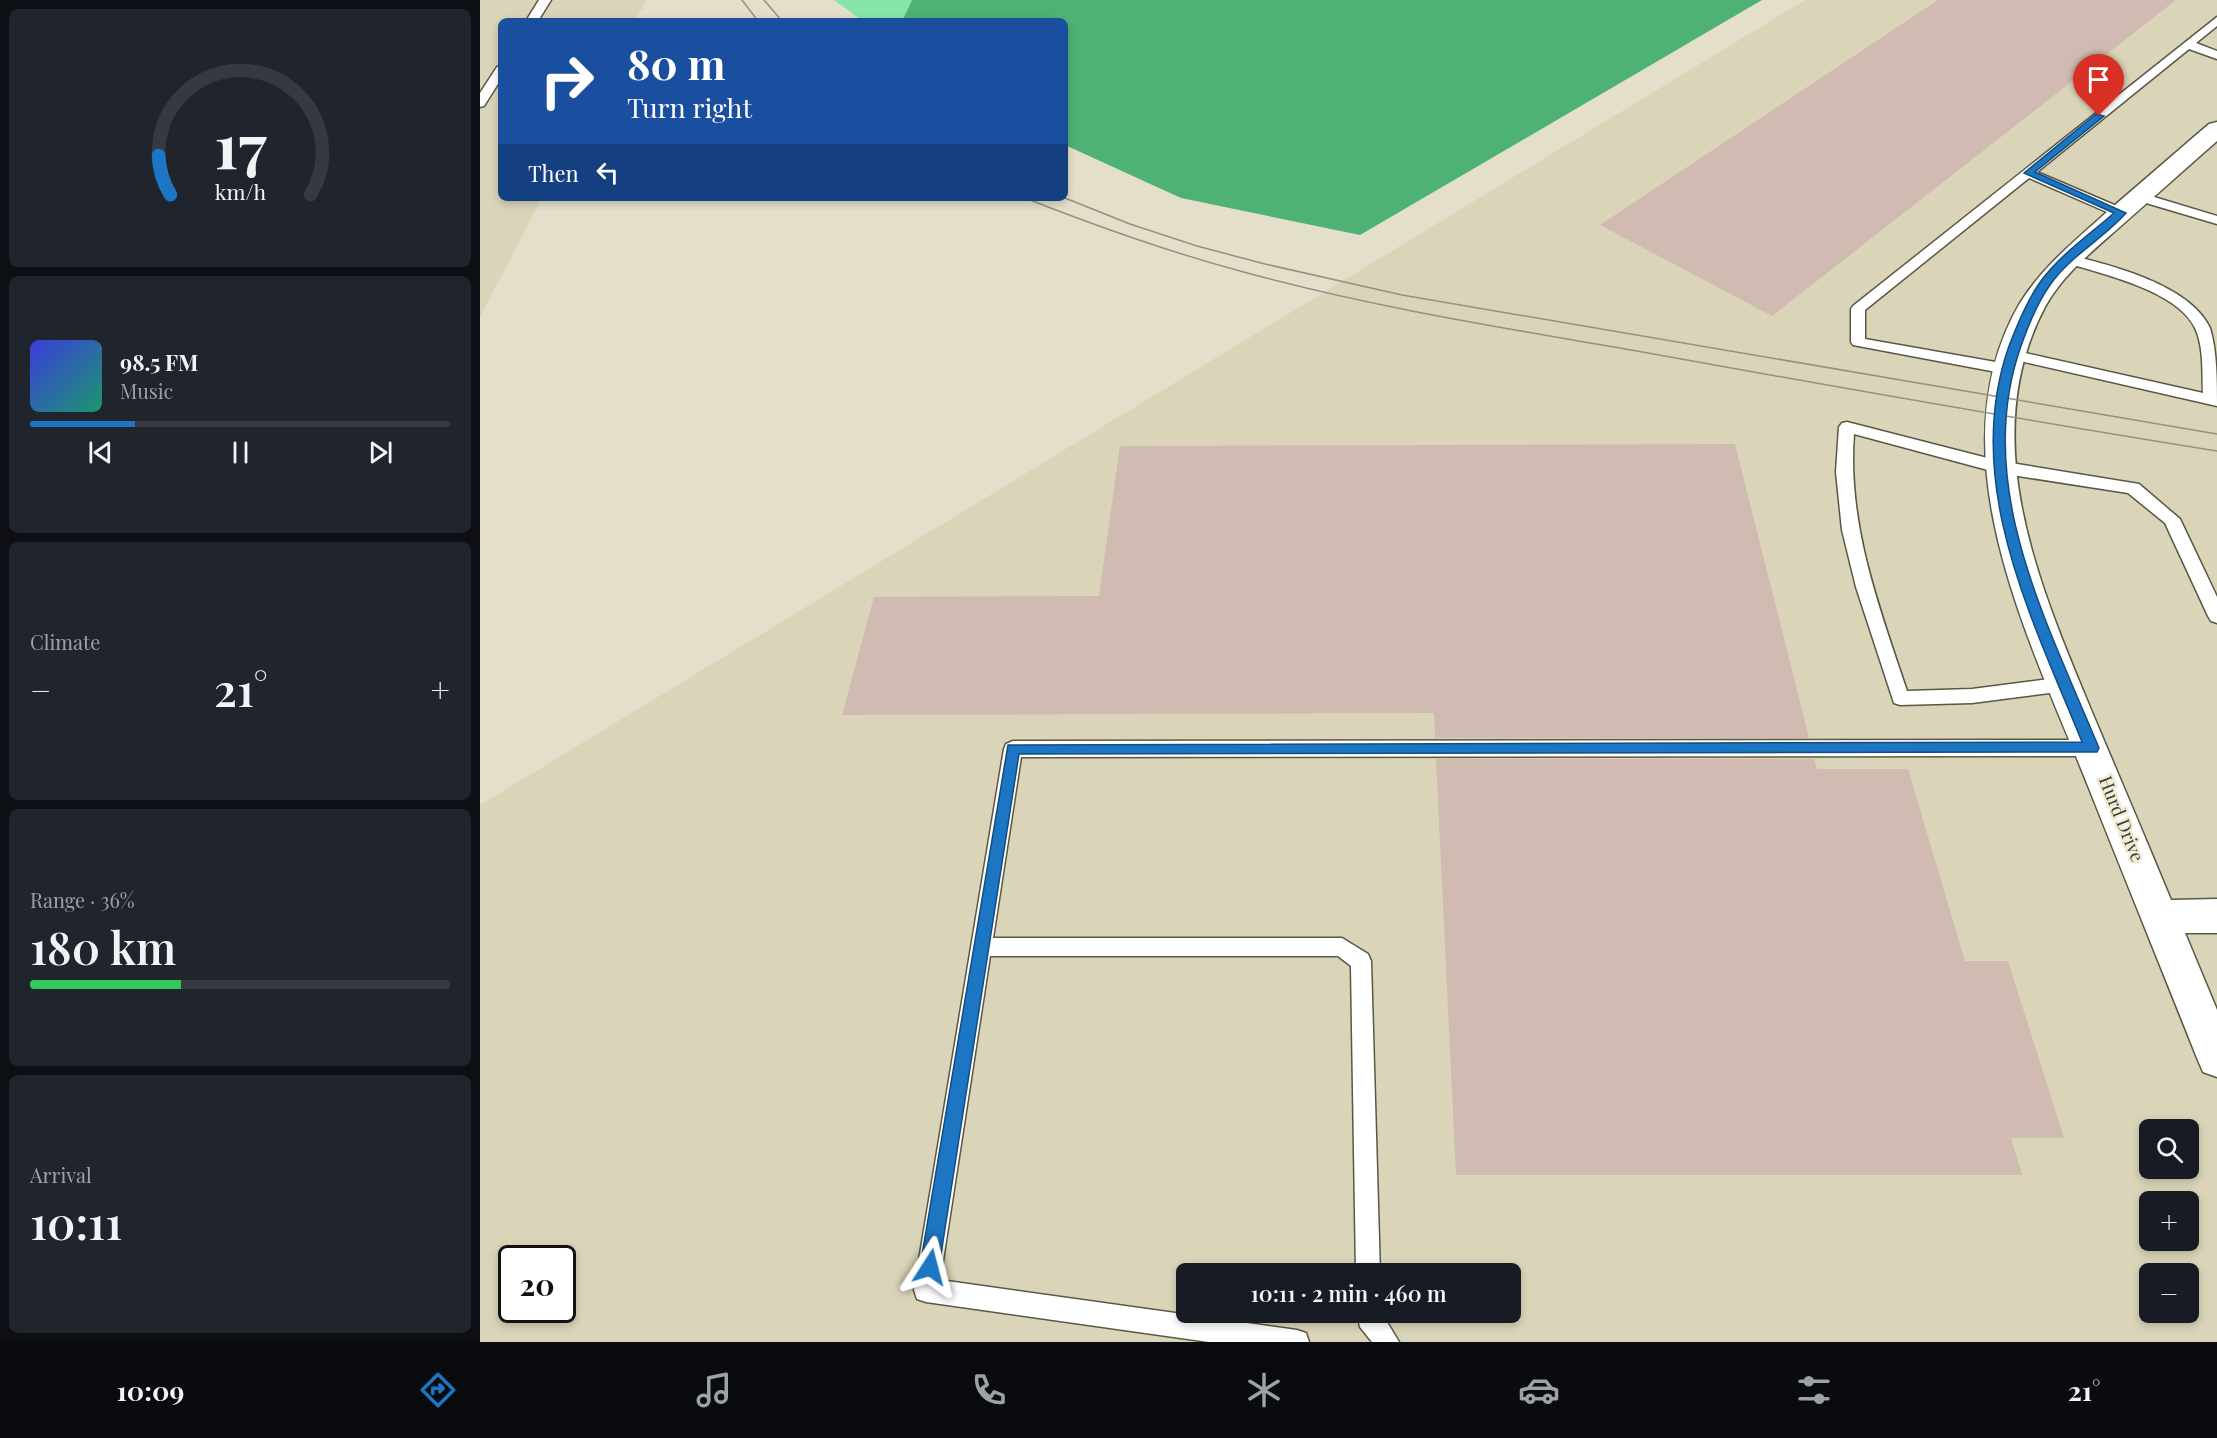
<!DOCTYPE html>
<meta charset="utf-8">
<style>
:root{--surface:#171b24;--page:#20242c;--text:#f1f3f6;--muted:#9ea1a6;--line:#363941;--accent:#1c76c3}
body{margin:0;font-family:"Playfair Display",serif;background:var(--page);color:var(--text);height:100vh;display:flex;flex-direction:column;font-size:22px;white-space:nowrap}
*{box-sizing:border-box;margin:0}
p{font-size:20px;color:var(--muted)}
.icon{flex:none;width:33px;height:33px;fill:none;stroke:currentColor;stroke-width:2;stroke-linecap:round;stroke-linejoin:round}
.map{position:relative;flex:1;overflow:hidden}
.sheet{display:flex;flex-direction:column;gap:9px;padding:9px;background:#0d0f14;width:480px}
.sheet>*{flex:none}
.guide{position:absolute;left:18px;top:18px;width:570px;height:183px;border-radius:9px;box-shadow:0 3px 9px #0003;background:#1a4fa0;color:#fff;overflow:hidden}
.fabs{position:absolute;left:1659px;top:1119px;display:grid;gap:12px}
.fabs a{display:grid;place-items:center;width:60px;height:60px;border-radius:9px;background:var(--surface);box-shadow:0 3px 9px #0003;font-size:30px}
.speed{position:absolute;left:18px;top:1245px;display:flex;gap:12px;font-size:30px;font-weight:700;text-align:center}
.speed>*{display:grid;place-content:center;width:78px;height:78px;border-radius:50%;background:var(--surface);box-shadow:0 3px 9px #0003;line-height:1}
.speed .limit{border:3px solid #111;border-radius:9px;background:#fff;color:#111}
.pin{position:absolute;display:grid;place-items:center;width:51px;height:51px;color:#fff;margin:-62px -26px;border-radius:50% 50% 50% 0;rotate:-45deg;box-shadow:0 0 6px #0007}
.pin .icon{rotate:45deg}
.me{position:absolute;width:66px;margin:-33px;rotate:9deg;stroke-linejoin:round;filter:drop-shadow(0 0 4px #0008)}
.turn{display:flex;align-items:center;gap:21px;height:126px;padding:0 30px;font-size:27px}
.turn .icon{width:78px;height:78px;stroke-width:2.5}
.turn b{display:block;font-size:42px;line-height:51px}
.then{display:flex;align-items:center;height:57px;padding:0 30px;background:#0003;gap:12px;font-size:22px}
.big{font-size:45px;font-weight:600;line-height:1.1}
.sheet .widget{flex:1;display:flex;flex-direction:column;justify-content:center;gap:9px;min-width:0;padding:0 21px;border-radius:9px;background:var(--page)}
.sheet .dial{align-items:center;gap:0}
.dial svg{height:156px;overflow:visible;fill:none;stroke:var(--line);stroke-width:7;stroke-linecap:round;text-anchor:middle}
.dial text{fill:var(--text);stroke:none}
.song{display:flex;align-items:center;gap:18px}
.cover{width:72px;height:72px;border-radius:9px;background:linear-gradient(135deg,hsl(240 70% 55%),hsl(160 70% 35%))}
.played{height:6px;border-radius:3px;background:linear-gradient(90deg,var(--accent) 25%,var(--line) 25%)}
.keys{display:flex;justify-content:space-around;direction:ltr}
.heat{display:flex;justify-content:space-between;align-items:center;font-size:33px;direction:ltr}
.charge{height:9px;border-radius:4px;background:linear-gradient(90deg,#34c759 36%,var(--line) 0)}
.trip{position:absolute;left:696px;top:1263px;width:345px;height:60px;border-radius:9px;background:var(--surface);box-shadow:0 3px 9px #0003;font-weight:600;line-height:60px;text-align:center}
.tab-bar{display:flex;height:96px;justify-content:space-around;align-items:center;background:#090b0e;color:var(--muted)}
.tab-bar .icon{width:42px;height:42px}
.tab-bar .current{color:var(--accent)}
.tab-bar b{font-size:27px;color:var(--text)}
main{display:flex;flex:1;min-height:0}
.map>svg:first-child{display:block}
.built{fill:#dad5b8;fill-rule:evenodd}
.green{fill:#87e5a8}
.forest{fill:#4fb275}
.building{fill:#d1bab1}
.lines{fill:none;stroke-linecap:round;stroke-linejoin:round}
.lane-casing{stroke:#5a5745;stroke-width:3}
.street-casing{stroke:#5a5745;stroke-width:3}
.lane{fill:#fff;fill-rule:evenodd}
.street{fill:#fff;fill-rule:evenodd}
.tram{stroke:#949182;stroke-width:1.5}
.route{fill:#1c76c3;stroke:#124d7f;stroke-width:1.5}
.labels{text-anchor:middle;stroke-width:5;stroke-linejoin:round;paint-order:stroke}
.street-label{font-size:18px;fill:#3d3c33;stroke:#f0ecd6}
</style>
<main>
<section class="sheet">
<div class="widget dial"><svg viewBox="0 0 100 80">
<path d="M14 69A42 42 0 1 1 86 69"/>
<path d="M14 69A42 42 0 0 1 8 49" stroke="#1c76c3"/>
<text x="50" y="56" font-size="32" font-weight="700">17</text>
<text x="50" y="72" font-size="11">km/h</text>
</svg></div>
<div class="widget">
<div class="song"><i class="cover"></i><div><b>98.5 FM</b><p>Music</p></div></div>
<div class="played"></div>
<div class="keys"><svg class="icon" aria-label="previous" viewBox="0 0 24 24"><path d="M18 5L8 12l10 7zM5 5v14"/></svg><svg class="icon" aria-label="pause" viewBox="0 0 24 24"><path d="M8 5v14M16 5v14"/></svg><svg class="icon" aria-label="next" viewBox="0 0 24 24"><path d="M6 5l10 7-10 7zM19 5v14"/></svg></div>
</div>
<div class="widget"><p>Climate</p>
<div class="heat"><a>−</a><b class="big">21°</b><a>+</a></div>
</div>
<div class="widget"><p>Range · 36%</p><b class="big">180 km</b><div class="charge"></div></div>
<div class="widget"><p>Arrival</p><b class="big">10:11</b></div>
</section>
<div class="map">
<svg width="1737" height="1342" viewBox="0 0 1737 1342">
<rect width="100%" height="100%" fill="#e3dfca"/>
<g class="built">
<path d="M0,0h166l-11,21h-134v177h41l-62,119z"/>
<path d="M1325,0h412v1342h-1737v-537zM1670,1130h38v38h-38zM1670,1202h38v38h-38zM32,1258h50v52h-50zM706,1274h324v38h-324zM1670,1274h38v38h-38z"/>
</g>
<path class="green" d="M354,0h78l-10,21h-39z"/>
<path class="forest" d="M432,0h850l-402,235 -179,-37 -116,-53v-124h-163z"/>
<g class="building">
<path d="M1458,0h238l-404,316 -172,-91z"/>
<path d="M1255,444l74,294h-374l-1,-25 -592,2 32,-118 225,-1 21,-150z"/>
<path d="M956,759h378l3,10h91l57,192h43l56,177h-53l11,37h-566z"/>
</g>
<g class="lines">
<g class="lane-casing">
<g id="lane">
<path d="M59,0h12l-13,21h-12z"/>
<path d="M1737,17v9l-21,17 21,8v8l-28,-10 -152,123 89,38 2,3 -2,3h-10l-87,-38 -164,132v29l142,25 7,5 -2,3 -5,2 -154,-29 -2,-3v-33l2,-3z"/>
<path d="M21,66v13l-17,27 -4,1v-14l17,-26z"/>
<path d="M1661,193l76,23v8l-81,-24 -2,-3 2,-3z"/>
<path d="M1589,255c42,10 121,30 141,73 7,23 7,53 7,78l-210,-48 -2,-3 2,-3 5,-2 191,43c-1,-21 1,-46 -8,-65 -18,-38 -94,-54 -131,-66l-2,-3 2,-3z"/>
<path d="M1367,422l152,39 140,23 41,35 37,78v26l-6,-2 -3,-5 -43,-93 -37,-30 -129,-20 -145,-39c-7,90 25,173 53,257l65,-2 93,-12 6,2 3,5 -3,5 -6,2 -93,12 -72,2 -6,-2 -38,-116 -14,-57 -6,-58 3,-45 3,-4z"/>
<path d="M1612,740l7,3 2,5 -2,5 -7,3 -1071,1 -28,181h349l26,16 3,7 9,313h-24l-5,-308 -13,-10h-348l-50,324 357,50 9,3 3,9h-100l-283,-40 -9,-3 -3,-9 90,-541 2,-5 7,-3z"/>
<path d="M877,1312h24l18,30h-27l-12,-15z"/>
</g>
</g>
<g class="street-casing">
<path id="street" d="M1737,122v19c-32,28 -63,56 -95,84 -28,25 -59,49 -77,82 -70,132 -5,280 47,405 26,62 53,125 79,188l46,-1v34h-32l32,77v67l-14,-5 -6,-14c-36,-91 -73,-181 -109,-272 -57,-144 -156,-332 -68,-483 23,-37 56,-63 88,-92 34,-29 67,-58 101,-87z"/>
</g>
<use href="#lane" class="lane"/>
<use href="#street" class="street"/>
<g class="tram">
<path d="M262,0l16,21"/>
<path d="M284,0l18,21"/>
<path d="M545,198c71,28 141,53 215,73 130,36 264,57 397,80 193,35 386,69 580,100"/>
<path d="M585,198l65,26 67,22 68,18 137,31 815,139"/>
</g>
</g>
<path class="route" d="M1616,114l8,2 -69,56 91,41c-23,26 -56,43 -76,72 -13,18 -22,41 -29,61 -49,138 26,276 78,402l-2,4 -1078,2 -80,513 -3,6 -6,3 -7,-3 -3,-6 88,-522 1074,-3c-50,-124 -121,-260 -73,-396 8,-21 18,-46 32,-65 19,-26 48,-46 73,-68l-90,-40z"/>
<g class="labels">
<g class="street-label">
<text transform="translate(1641 819) rotate(68)" y="6">Hurd Drive</text>
</g>
</g>
</svg>
<div class="fabs">
<a><svg class="icon" aria-label="search" viewBox="0 0 24 24"><circle cx="10" cy="10" r="6"/><path d="M15 15l6 6"/></svg></a>
<a>+</a>
<a>−</a>
</div>
<div class="speed"><div class="limit">20</div></div>
<div class="pin" style="left:1619px;top:116px;background:#d93025"><svg class="icon" aria-label="arrive" viewBox="0 0 24 24"><path d="M6 21V4h12l-3 4 3 4H6"/></svg></div>
<svg class="me" style="left:450px;top:1267px" viewBox="-20 -20 40 40"><path d="M0-17L14 15 0 8-14 15z" fill="#1c76c3" stroke="#fff" stroke-width="4"/></svg>
<div class="trip">10:11 · 2 min · 460 m</div>
<div class="guide">
<div class="turn"><svg class="icon" aria-label="right" viewBox="0 0 24 24"><path d="M7 20v-9h11M14 6l5 5-5 5"/></svg><div><b>80 m</b>Turn right</div></div>
<div class="then">Then<svg class="icon" aria-label="left" viewBox="0 0 24 24"><path d="M17 20v-9H6M10 6l-5 5 5 5"/></svg></div>
</div>
</div>
</main>
<nav class="tab-bar">
<b>10:09</b>
<svg class="icon current" aria-label="directions" viewBox="0 0 24 24"><path d="M12 3l9 9-9 9-9-9zM9 14v-3h6M13 9l2 2-2 2"/></svg>
<svg class="icon" aria-label="music" viewBox="0 0 24 24"><path d="M9 18V5l10-2v13"/><circle cx="6" cy="18" r="3"/><circle cx="16" cy="16" r="3"/></svg>
<svg class="icon" aria-label="phone" viewBox="0 0 24 24"><path d="M5 4h4l2 5-3 2q2 4 5 5l2-3 5 2v4C11 20 4 13 5 4z"/></svg>
<svg class="icon" aria-label="climate" viewBox="0 0 24 24"><path d="M12 3v18M4 7l16 10M4 17L20 7"/></svg>
<svg class="icon" aria-label="car" viewBox="0 0 24 24"><path d="M5 17H2v-5l4-1 3-4h7l3 4 3 1v5h-3M9 17h6M6 11h13"/><circle cx="7" cy="17" r="2"/><circle cx="17" cy="17" r="2"/></svg>
<svg class="icon" aria-label="filters" viewBox="0 0 24 24"><path d="M4 7h16M4 17h16"/><circle cx="9" cy="7" r="2"/><circle cx="15" cy="17" r="2"/></svg>
<b>21°</b>
</nav>
